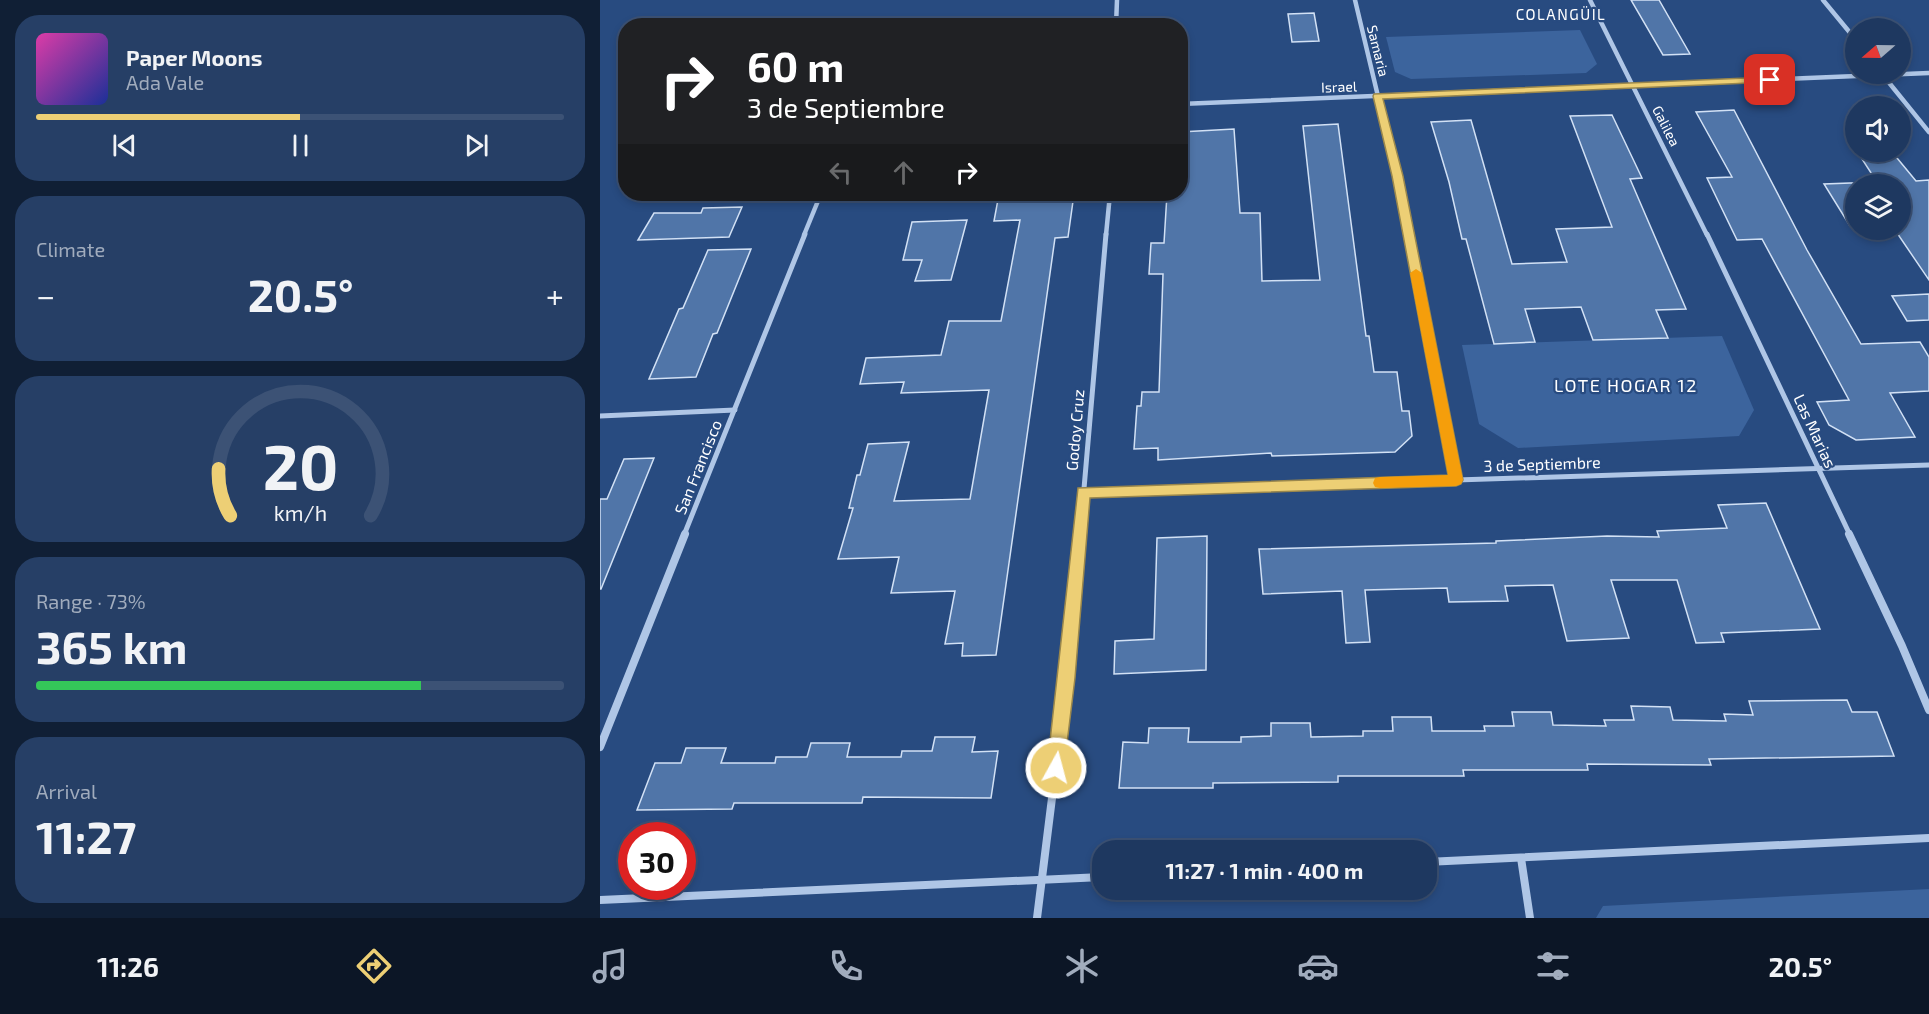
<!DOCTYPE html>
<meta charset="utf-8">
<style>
:root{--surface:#1e3860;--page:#263f66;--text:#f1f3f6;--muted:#a1acbd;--line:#3c5275;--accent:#edcf75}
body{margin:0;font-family:"Exo 2",sans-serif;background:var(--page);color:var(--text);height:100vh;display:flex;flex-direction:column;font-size:22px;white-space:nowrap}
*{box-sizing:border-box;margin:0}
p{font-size:20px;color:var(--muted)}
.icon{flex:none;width:33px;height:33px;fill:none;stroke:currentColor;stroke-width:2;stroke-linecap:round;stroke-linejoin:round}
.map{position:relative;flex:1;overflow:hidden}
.drawer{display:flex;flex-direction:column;gap:15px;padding:15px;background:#101f35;width:600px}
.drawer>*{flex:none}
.hud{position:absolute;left:18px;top:18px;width:570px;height:183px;border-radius:24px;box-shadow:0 3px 9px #0003,0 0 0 2px var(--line);background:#202124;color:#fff;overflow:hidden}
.needle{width:39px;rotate:250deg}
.buttons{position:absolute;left:1245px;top:18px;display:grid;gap:12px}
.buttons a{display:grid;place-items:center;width:66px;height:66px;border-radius:50%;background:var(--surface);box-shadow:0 3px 9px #0003,0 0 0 2px var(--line);font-size:30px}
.speed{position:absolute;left:18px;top:822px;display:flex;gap:12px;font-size:30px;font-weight:700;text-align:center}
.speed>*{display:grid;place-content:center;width:78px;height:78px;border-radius:50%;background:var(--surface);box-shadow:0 3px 9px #0003,0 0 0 2px var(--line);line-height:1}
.speed .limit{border:9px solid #d22;background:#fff;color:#111}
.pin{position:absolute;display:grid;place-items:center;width:51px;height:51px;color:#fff;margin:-26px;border-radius:12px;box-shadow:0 3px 9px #0006}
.me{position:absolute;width:66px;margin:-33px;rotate:7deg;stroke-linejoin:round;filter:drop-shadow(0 0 4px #0008)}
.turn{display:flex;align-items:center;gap:21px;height:126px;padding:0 30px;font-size:27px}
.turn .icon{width:78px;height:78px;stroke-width:2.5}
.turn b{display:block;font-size:42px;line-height:51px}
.lanes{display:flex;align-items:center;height:57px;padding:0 30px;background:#0003;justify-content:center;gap:30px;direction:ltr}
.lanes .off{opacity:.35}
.big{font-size:45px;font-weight:700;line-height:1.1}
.drawer .tile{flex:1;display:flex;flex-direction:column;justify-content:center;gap:9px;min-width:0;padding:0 21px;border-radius:24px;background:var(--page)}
.drawer .dial{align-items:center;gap:0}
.dial svg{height:156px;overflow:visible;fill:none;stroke:var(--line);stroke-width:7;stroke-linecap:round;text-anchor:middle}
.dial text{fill:var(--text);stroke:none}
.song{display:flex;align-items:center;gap:18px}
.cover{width:72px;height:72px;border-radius:9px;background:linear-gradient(135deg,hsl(320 70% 55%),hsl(230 70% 35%))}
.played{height:6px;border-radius:3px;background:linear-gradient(90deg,var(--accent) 50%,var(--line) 50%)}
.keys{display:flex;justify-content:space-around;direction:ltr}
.heat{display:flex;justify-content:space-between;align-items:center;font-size:33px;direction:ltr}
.charge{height:9px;border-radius:4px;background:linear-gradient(90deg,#34c759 73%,var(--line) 0)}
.trip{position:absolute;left:492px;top:840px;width:345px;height:60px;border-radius:24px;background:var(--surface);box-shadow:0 3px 9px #0003,0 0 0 2px var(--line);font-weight:700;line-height:60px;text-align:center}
.menu{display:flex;height:96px;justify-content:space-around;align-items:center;background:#0c1626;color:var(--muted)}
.menu .icon{width:42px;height:42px}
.menu .on{color:var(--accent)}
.menu b{font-size:27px;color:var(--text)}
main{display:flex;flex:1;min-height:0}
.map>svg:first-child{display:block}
.green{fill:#3c649d}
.building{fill:#5075a8;stroke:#d2e1f5;stroke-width:1.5}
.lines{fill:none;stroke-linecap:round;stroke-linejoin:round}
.street-far2{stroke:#afc6e6;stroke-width:4.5}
.street-far1{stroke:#afc6e6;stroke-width:5}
.street{stroke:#afc6e6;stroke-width:8}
.route{fill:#edcf75;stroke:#9a874c;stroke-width:1.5}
.slow{fill:#f59e0b}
.labels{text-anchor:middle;stroke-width:4.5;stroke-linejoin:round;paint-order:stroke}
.far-street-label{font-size:14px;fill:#fff;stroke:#284b80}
.far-neighbourhood-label{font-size:15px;letter-spacing:1.5px;fill:#fff;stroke:#284b80}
.street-label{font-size:16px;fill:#fff;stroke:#284b80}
.neighbourhood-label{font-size:18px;letter-spacing:1.5px;fill:#fff;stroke:#284b80}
</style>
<main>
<section class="drawer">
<div class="tile">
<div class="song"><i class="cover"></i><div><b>Paper Moons</b><p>Ada Vale</p></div></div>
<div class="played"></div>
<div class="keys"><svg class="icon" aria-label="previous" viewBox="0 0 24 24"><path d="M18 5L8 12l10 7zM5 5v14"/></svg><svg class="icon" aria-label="pause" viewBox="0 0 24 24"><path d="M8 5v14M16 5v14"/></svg><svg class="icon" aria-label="next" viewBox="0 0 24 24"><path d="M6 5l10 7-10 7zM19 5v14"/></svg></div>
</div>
<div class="tile"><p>Climate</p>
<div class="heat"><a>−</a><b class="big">20.5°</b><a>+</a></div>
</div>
<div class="tile dial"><svg viewBox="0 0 100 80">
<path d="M14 69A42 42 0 1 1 86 69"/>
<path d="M14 69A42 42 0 0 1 8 45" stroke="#edcf75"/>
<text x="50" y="56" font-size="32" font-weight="700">20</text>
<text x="50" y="72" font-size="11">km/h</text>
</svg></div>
<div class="tile"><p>Range · 73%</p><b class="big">365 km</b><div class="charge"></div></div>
<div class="tile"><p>Arrival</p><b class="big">11:27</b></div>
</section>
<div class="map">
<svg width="1329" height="918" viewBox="0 0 1329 918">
<rect width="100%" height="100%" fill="#284b80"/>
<g class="green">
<path d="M980,30l17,34 -11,9 -175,6 -16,-7 -9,-35z"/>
<path d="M1122,336l32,74 -15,26 -221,12 -39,-24 -17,-79z"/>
<path d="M1329,889v29h-333l7,-12z"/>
</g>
<g class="building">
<path d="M1031,0h28l31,54 -27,1z"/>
<path d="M714,13l5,28 -27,1 -4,-28z"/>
<path d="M1134,110l73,140 54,94 59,-2 9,15v34l-39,2 25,44 -59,3 -27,-15 -12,-23 32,-2 -87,-161 -25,1 -30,-62 25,-1 -36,-65z"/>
<path d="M1012,115l30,63 -12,1 56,130 -30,1 12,28 -75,2 -12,-33 -56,2 10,33 -41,2 -28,-105h-4l-13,-57 -18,-60 40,-2 41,144 55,-2 -11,-33 56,-2 -42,-111z"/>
<path d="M738,124l28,212h3l5,36h23l5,39h7l3,25 -17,16 -123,4 -1,-3 -113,7v-12l-24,1 3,-43h4l1,-14h17l4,-118h-14l2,-31h13l3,-49h13v-62l54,-3 6,84h20l2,68 58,-1 -17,-154z"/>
<path d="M1297,158l19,23 13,-1v100l-34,-50h5v-46h-44v42h-6l-26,-42 53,-2 -15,-23z"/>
<path d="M399,194h75l-6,43 -13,1 -59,417 -34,1 1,-13 -18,1 10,-53 -64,2 8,-36 -61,2 15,-51h-4l8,-33h3l8,-31 41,-2 -15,59 76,-2 19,-109 -88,3 3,-11 -44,2 6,-26 75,-3 8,-34h52l19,-101 -26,1z"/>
<path d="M142,207l-13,30 -91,3 16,-27h47l2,-5z"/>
<path d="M367,220l-16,60 -36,1 7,-21h-19l9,-38z"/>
<path d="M151,249l-34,84 -4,1 -17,43 -47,2 30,-70 4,-1 25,-58z"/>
<path d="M1329,294v26l-22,1 -15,-25z"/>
<path d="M54,458l-53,131h-1v-90h7l17,-40z"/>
<path d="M1166,503l54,126 -99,4 3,9 -28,1 -19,-63h-66l18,58 -62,3 -14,-56 -48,1 3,15 -59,1 -2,-14 -82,2 5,52 -24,1 -4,-52 -79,3 -4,-45 237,-6v-2l111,-5 52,1 -2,-6 70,-3 -9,-23z"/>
<path d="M607,536l-1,134 -92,4 1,-33 39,-2 3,-101z"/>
<path d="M1247,700l5,12h25l17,44 -185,3 2,6 -124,-1 1,6h-125l1,6h-126v6l-125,1v5h-94l4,-46 25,1 1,-15h40l-1,14h53v-5l30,-1v-13h39l1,14 52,-1v-5h30l-1,-14h39l1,14h53l-1,-5h30l-2,-14h39l2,13 53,1 -2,-6h30l-3,-14 39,1 3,13 53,1 -2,-7 29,1 -4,-14z"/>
<path d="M335,737h40l-3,15 26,-1 -7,47 -128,-1 -1,6h-128l-2,6 -95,1 18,-47h26l5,-15h40l-5,15h54l1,-6h31l4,-14h39l-3,14h54l1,-6h30z"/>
</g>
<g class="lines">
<g class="street-far2">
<path d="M755,0l42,176 12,59"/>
<path d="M990,0l117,235"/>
<path d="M1223,0l33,40"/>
<path d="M516,26l1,-26"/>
<path d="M1282,74l47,58"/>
<path d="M580,104l749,-31"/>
<path d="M204,235l16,-39"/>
<path d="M506,235l4,-41"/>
</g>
<g class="street-far1">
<path d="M808,234l48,246"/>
<path d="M1107,234l143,301"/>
<path d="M0,416l135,-6"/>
<path d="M483,492l846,-27"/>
<path d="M84,535l121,-301"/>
<path d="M480,535l26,-301"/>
</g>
<g class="street">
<path d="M1249,534l53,112 27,64"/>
<path d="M0,747l85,-213"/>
<path d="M921,858l9,60"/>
<path d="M826,862l503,-24"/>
<path d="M0,900l502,-23"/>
<path d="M437,918l30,-240 13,-144"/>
</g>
</g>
<path class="route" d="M1170,77l5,3 -2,2 -390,17 20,77 60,304 -2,4 -5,2 -366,12 -15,180 -11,90 -2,6 -6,2 -6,-2 -3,-6 31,-280 370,-13 -56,-299 -19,-80 1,-2z"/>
<path class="slow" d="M816,269l6,4 41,207 -2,4 -5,2 -76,2 -5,-1 -2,-4 2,-5 5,-1 68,-2 -38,-202z"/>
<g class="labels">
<g class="far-street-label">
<text transform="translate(778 51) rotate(76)" y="5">Samaria</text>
<text transform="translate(739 87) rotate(-2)" y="5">Israel</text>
<text transform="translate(1066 126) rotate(63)" y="5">Galilea</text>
</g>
<g class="far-neighbourhood-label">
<text x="961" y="20">COLANGÜIL</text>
</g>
<g class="street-label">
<text transform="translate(475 430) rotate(-85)" y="6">Godoy Cruz</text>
<text transform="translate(1215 431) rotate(65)" y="6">Las Marias</text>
<text transform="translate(942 464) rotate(-2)" y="6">3 de Septiembre</text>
<text transform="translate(98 467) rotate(-68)" y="6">San Francisco</text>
</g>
<g class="neighbourhood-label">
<text x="1026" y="392">LOTE HOGAR 12</text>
</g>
</g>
</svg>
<div class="buttons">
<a><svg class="needle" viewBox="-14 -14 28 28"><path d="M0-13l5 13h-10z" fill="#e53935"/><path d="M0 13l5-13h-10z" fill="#a1acbd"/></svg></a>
<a><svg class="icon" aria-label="sound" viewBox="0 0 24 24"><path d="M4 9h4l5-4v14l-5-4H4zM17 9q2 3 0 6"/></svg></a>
<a><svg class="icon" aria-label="layers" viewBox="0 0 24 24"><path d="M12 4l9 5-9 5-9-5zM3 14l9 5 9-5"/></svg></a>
</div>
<div class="speed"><div class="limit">30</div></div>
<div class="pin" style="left:1170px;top:80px;background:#d93025"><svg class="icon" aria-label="arrive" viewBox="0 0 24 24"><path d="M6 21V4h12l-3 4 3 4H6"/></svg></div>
<svg class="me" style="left:456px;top:768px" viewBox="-20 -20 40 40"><circle r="17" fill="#edcf75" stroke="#fff" stroke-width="3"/><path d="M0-11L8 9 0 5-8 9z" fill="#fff"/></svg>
<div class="trip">11:27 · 1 min · 400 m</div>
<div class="hud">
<div class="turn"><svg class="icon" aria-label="right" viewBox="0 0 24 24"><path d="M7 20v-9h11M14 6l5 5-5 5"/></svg><div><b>60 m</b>3 de Septiembre</div></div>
<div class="lanes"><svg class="icon off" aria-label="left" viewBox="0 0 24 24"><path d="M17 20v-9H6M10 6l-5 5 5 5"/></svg><svg class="icon off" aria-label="ahead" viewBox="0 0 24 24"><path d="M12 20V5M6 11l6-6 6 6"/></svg><svg class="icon" aria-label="right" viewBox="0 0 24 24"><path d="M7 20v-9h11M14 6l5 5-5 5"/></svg></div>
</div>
</div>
</main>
<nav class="menu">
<b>11:26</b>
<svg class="icon on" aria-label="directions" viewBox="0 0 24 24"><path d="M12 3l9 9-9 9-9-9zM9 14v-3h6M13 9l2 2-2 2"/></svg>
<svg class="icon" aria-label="music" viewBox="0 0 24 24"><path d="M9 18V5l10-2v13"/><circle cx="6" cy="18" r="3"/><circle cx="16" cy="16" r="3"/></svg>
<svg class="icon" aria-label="phone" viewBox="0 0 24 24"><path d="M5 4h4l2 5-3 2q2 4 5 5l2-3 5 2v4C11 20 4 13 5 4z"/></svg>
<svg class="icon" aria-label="climate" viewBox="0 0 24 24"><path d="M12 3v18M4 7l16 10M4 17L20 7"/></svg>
<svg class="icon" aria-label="car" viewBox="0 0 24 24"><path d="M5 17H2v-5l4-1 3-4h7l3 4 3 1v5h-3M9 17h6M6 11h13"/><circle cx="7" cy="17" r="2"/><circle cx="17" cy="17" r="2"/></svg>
<svg class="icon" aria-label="filters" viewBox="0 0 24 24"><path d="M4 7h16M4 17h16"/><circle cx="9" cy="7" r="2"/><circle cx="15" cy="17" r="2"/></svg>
<b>20.5°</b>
</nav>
